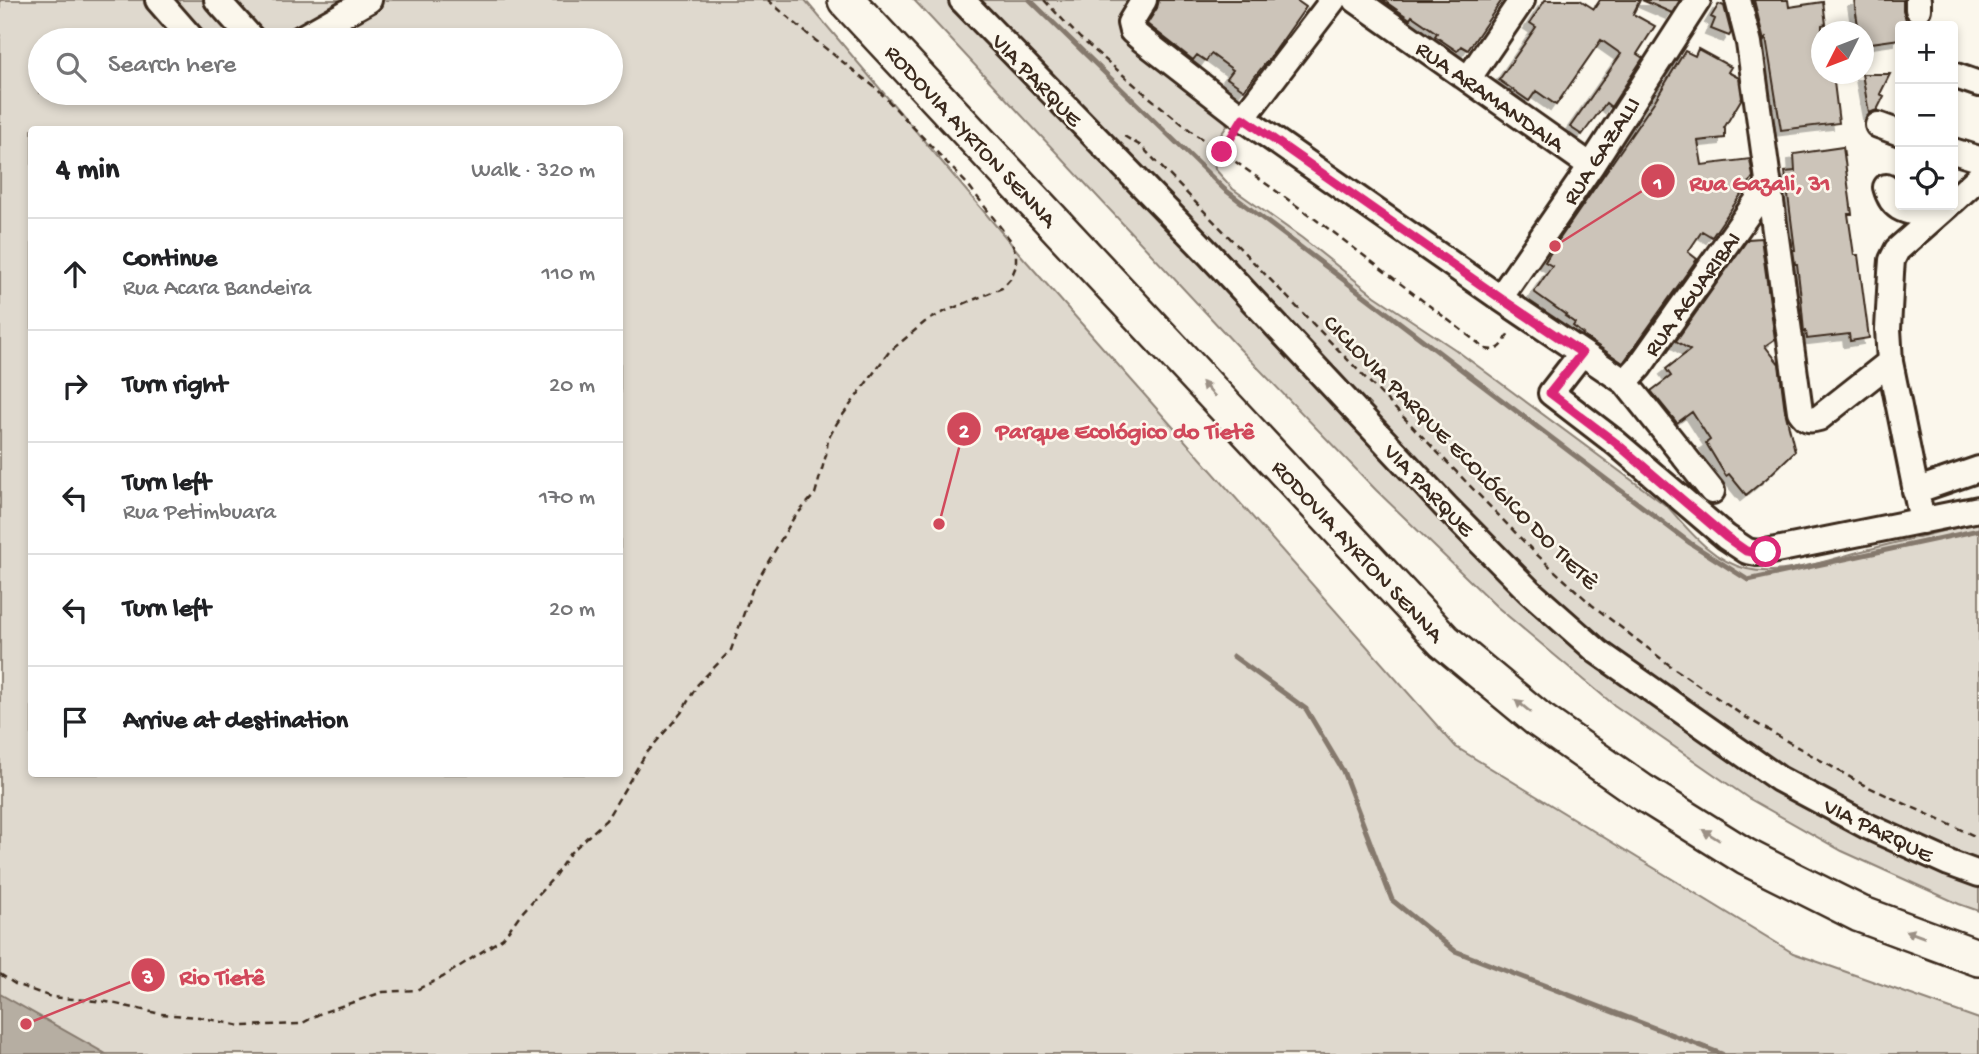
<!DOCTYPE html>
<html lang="en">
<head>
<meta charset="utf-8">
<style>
	body { margin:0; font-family:"Gochi Hand",sans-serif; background:#f2f2f2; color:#202124 }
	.controls { position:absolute; right:21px; top:21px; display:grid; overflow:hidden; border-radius:7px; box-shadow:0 4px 10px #0003 }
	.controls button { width:63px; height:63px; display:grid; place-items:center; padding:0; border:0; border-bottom:2px solid #e0e0e0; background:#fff; color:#202124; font:35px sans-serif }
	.compass { position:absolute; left:1811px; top:21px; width:63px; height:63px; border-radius:50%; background:#fff; box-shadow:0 4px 10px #0003; rotate:228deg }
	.stop { position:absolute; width:21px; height:21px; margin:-16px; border:5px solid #db2777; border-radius:50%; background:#fff }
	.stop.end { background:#db2777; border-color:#fff; box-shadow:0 2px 7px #0008 }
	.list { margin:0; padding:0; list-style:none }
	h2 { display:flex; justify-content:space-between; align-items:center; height:91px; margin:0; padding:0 28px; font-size:30px }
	h2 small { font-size:23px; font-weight:400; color:#757577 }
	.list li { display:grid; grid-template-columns:46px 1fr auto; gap:21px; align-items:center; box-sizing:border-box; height:112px; padding:0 28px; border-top:2px solid #e0e0e0 }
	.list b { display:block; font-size:26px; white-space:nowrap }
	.list p { margin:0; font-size:23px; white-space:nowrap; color:#757577 }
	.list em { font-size:23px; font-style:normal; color:#757577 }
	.icon { flex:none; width:38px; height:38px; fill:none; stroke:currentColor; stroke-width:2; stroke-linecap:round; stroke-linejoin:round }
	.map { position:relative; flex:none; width:1979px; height:1054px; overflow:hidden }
	.search { position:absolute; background:#fff; box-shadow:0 4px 10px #0003; left:28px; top:28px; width:595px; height:77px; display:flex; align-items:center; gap:18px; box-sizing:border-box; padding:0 24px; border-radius:38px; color:#757577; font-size:26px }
	.panel { position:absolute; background:#fff; box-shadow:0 4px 10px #0003; left:28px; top:126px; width:595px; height:651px; border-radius:7px }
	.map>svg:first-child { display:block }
	.green { fill:#dfd9ce; stroke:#8d8276; stroke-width:2; fill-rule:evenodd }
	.water { fill:#b6aea2; stroke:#85796d; stroke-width:2 }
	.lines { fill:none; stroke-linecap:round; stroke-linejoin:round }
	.stream { stroke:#85796d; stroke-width:5 }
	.building { fill:#ccc4b9; stroke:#3b2a1e; stroke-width:2; filter:url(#shadow) }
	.minor-casing { stroke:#3b2a1e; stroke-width:30 }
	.highway-casing { stroke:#3b2a1e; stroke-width:40 }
	.path { stroke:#3b2a1e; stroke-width:2.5; stroke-dasharray:7 5; stroke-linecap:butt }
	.minor { stroke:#fbf7ec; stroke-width:24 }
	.highway { stroke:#fbf7ec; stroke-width:35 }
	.oneway { fill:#9b9085 }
	.route { stroke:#db2777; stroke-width:9 }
	.labels { text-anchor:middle; stroke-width:5; stroke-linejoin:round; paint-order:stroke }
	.street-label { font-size:23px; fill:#3b2a1e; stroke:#fbf7ec }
	.leader { fill:none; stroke:#d1495b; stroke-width:2.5 }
	.callout-dot { fill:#d1495b; stroke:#fbf7ec; stroke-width:2.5 }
	.mark-label { font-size:21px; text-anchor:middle; font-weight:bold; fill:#fff }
	.callout-label { font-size:24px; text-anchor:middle; font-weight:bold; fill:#d1495b; stroke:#fbf7ec; stroke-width:5; stroke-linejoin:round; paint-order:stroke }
</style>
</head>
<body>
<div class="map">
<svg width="1979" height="1054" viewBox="0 0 1979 1054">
	<defs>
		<filter id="shadow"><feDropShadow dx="-6" dy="6" stdDeviation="0" flood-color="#0004"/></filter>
	</defs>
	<rect width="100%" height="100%" fill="#fbf7ec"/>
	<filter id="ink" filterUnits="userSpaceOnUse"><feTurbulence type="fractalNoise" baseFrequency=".0143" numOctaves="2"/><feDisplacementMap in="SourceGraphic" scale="14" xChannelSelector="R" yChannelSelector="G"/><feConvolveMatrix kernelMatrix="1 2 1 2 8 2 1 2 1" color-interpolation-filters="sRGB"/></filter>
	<g filter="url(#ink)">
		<path class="green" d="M0 0H805L1019 253 1456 747 1793 953 1979 1019V1054H0ZM40 40H611V93H40ZM32 130H620V774H32Z
			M914 0H1131L1120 19 1224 112 1227 126 1213 146 1215 169 1233 189 1302 238 1375 296 1456 350 1668 507C1690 532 1713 561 1747 569 1780 577 1826 561 1858 552 1899 542 1939 532 1979 522V911L1959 904 1842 851 1748 798 1614 705 1496 606 1376 490 1236 345Z"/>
		<path class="water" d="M0 994 106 1054H0Z"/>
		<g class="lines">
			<path class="stream" d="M1030 0 1224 189 1690 543 1748 580 1979 530
				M1233 656 1306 709 1343 771 1392 900 1455 951 1722 1054"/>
		</g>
		<path class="building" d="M1159 0H1296L1306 7 1275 51 1244 90 1227 78 1233 70 1211 54 1206 61 1197 55 1193 60 1147 24 1157 8Z
			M1383 0H1502L1468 50 1461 46 1457 51 1435 36 1437 33 1412 16 1410 19Z
			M1545 0H1580L1594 9 1600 0H1640L1633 14 1655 26 1637 54 1643 58 1611 107 1606 103 1582 135 1570 127 1621 54 1601 40 1556 105 1536 91 1529 101 1499 80 1536 27 1530 23Z
			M1642 0H1680L1672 13Z
			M1754 0H1788L1789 7 1823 2 1826 24 1822 25V74H1833L1839 123 1781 130 1766 38 1764 41Z
			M1854 0H1903V10L1908 26H1900V39L1864 44V32H1859Z
			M1719 4 1724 6 1731 33 1729 36 1711 29 1715 19 1711 17Z
			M1698 49 1731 67 1728 72 1739 78 1742 98 1724 128 1725 129V138L1698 141 1702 165 1750 159 1753 177 1712 237 1702 231 1688 252 1697 259 1623 363 1582 335 1583 334 1573 326 1575 323 1565 316 1566 315 1534 292 1552 266 1545 262 1554 247 1654 102 1685 51 1695 56Z
			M1862 74H1890L1880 94 1884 96 1877 110 1869 113Z
			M1843 147 1852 214H1848L1854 255H1858L1869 338 1850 341 1849 334 1807 339 1806 331 1804 332 1801 298 1797 264H1795L1793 250H1795L1785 172 1795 171 1794 154Z
			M1761 238 1775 339 1765 346 1779 364 1785 411 1795 451 1767 478 1746 495 1729 474 1726 476 1706 443 1710 440 1692 412 1677 423 1651 391 1671 376 1666 369 1690 350 1676 341 1748 239Z"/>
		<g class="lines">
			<defs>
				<path id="minor" d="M158 0 193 40
					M217 0 253 40
					M962 0 1210 255 1446 507 1529 591 1598 652 1779 779 1867 826 1949 863 1979 874
					M1144 0 1130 23 1132 31 1140 38 1243 118 1500 298 1625 382 1639 367 1769 184
					M1356 0 1591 166
					M1738 0 1749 43 1800 411C1806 420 1809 421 1819 418L1890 362
					M1918 0V9
					M298 40 369 0
					M1953 75 1979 84
					M1468 79 1522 0
					M1243 118 1333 0
					M1878 125 1900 133
					M1953 151 1979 159
					M1886 187C1893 214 1910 211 1934 217
					M1953 201 1979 177
					M1500 298 1591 166 1698 0
					M1582 353 1551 393 1616 443 1726 537 1747 551 1757 553 1766 552 1979 509
					M1625 382 1712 491
					M1915 491 1979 469
					M1922 521 1890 362 1888 329 1891 273 1892 260 1897 250 1948 205"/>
				<path id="highway" d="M846 0 1444 641 1538 719 1642 792 1746 857 1860 914 1979 958"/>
			</defs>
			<use href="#minor" class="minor-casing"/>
			<use href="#highway" class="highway-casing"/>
			<path class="path" d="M1044 0 1080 38 1143 92 1196 135 1222 152
				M1124 136 1141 146 1534 552 1592 605 1672 667 1745 717 1862 784 1979 838
				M1233 136 1222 152 1333 232 1486 349C1502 353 1504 342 1510 330
				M0 974 15 984 51 997 107 1002 161 1014 199 1017 241 1026 301 1024 321 1013 383 992 416 990 443 977 503 938 519 916 554 877 570 853 606 820 645 755 681 713 698 684 731 650 752 590 793 519 815 494 826 455 828 439 837 423 875 371 889 352 925 322 946 311 1002 288 1011 278 1016 266V254L1011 241 969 186 877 89 810 36 768 0"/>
			<use href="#minor" class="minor"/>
			<use href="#highway" class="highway"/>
		</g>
		<defs><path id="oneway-solid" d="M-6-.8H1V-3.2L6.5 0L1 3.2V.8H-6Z" transform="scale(1.75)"/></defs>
		<g class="oneway">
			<use href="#oneway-solid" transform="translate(1208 389) rotate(-133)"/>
			<use href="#oneway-solid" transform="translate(1523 706) rotate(-141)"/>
			<use href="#oneway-solid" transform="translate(1711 835) rotate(-148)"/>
			<use href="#oneway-solid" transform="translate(1915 934) rotate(-160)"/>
		</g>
	</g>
	<g class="lines" filter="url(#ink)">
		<path class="route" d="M1222 152 1243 118 1500 298 1582 353 1550 393 1616 443 1726 537 1746 551 1758 553 1766 552"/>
	</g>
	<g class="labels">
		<g class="street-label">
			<text transform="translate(1038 79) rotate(46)" y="8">VIA PARQUE</text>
			<text transform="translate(1491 95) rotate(35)" y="8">RUA ARAMANDAIA</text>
			<text transform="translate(972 135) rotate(47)" y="8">RODOVIA AYRTON SENNA</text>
			<text transform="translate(1600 150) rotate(-57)" y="8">RUA GAZALLI</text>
			<text transform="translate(1691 293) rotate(-54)" y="8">RUA AGUARIBAI</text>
			<text transform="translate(1462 451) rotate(45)" y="8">CICLOVIA PARQUE ECOLÓGICO DO TIETÊ</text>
			<text transform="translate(1430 489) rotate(46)" y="8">VIA PARQUE</text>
			<text transform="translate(1359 550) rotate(47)" y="8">RODOVIA AYRTON SENNA</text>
			<text transform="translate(1879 829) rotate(26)" y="8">VIA PARQUE</text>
		</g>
	</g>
	<path class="leader" d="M1555 246L1658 181M939 524L964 429M26 1024L148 975"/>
	<g class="callout-dot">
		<circle cx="1555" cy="246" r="7"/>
		<circle cx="939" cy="524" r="7"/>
		<circle cx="26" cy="1024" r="7"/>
		<circle cx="1658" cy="181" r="18"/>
		<circle cx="964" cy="429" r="18"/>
		<circle cx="148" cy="975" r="18"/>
	</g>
	<g class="mark-label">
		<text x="1658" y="189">1</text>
		<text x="964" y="437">2</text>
		<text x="148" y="983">3</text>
	</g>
	<g class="callout-label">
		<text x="1760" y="190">Rua Gazali, 31</text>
		<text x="1125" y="438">Parque Ecológico do Tietê</text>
		<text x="222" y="984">Rio Tietê</text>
	</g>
</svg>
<div class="controls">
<button>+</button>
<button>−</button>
<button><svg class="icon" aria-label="locate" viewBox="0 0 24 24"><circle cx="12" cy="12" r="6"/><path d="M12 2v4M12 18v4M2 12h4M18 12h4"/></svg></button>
</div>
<svg class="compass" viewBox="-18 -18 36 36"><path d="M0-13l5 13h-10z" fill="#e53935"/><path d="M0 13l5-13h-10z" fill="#757577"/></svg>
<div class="stop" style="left:1766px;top:552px"></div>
<div class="stop end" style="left:1222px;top:152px"></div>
<div class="search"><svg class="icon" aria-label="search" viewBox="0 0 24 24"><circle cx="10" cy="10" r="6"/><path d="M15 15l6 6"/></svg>Search here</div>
<section class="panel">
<h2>4 min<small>Walk · 320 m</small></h2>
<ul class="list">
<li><svg class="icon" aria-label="ahead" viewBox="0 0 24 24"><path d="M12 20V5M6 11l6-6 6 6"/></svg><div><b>Continue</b><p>Rua Acara Bandeira</p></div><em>110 m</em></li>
<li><svg class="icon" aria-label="right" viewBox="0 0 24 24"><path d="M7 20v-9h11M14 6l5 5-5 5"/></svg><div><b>Turn right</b></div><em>20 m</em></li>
<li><svg class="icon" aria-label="left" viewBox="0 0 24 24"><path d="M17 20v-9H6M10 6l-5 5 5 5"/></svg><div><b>Turn left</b><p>Rua Petimbuara</p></div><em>170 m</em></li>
<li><svg class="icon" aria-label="left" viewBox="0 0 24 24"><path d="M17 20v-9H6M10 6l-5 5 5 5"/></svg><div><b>Turn left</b></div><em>20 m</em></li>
<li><svg class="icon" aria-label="arrive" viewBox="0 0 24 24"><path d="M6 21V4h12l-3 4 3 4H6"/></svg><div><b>Arrive at destination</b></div></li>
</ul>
</section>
</div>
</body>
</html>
